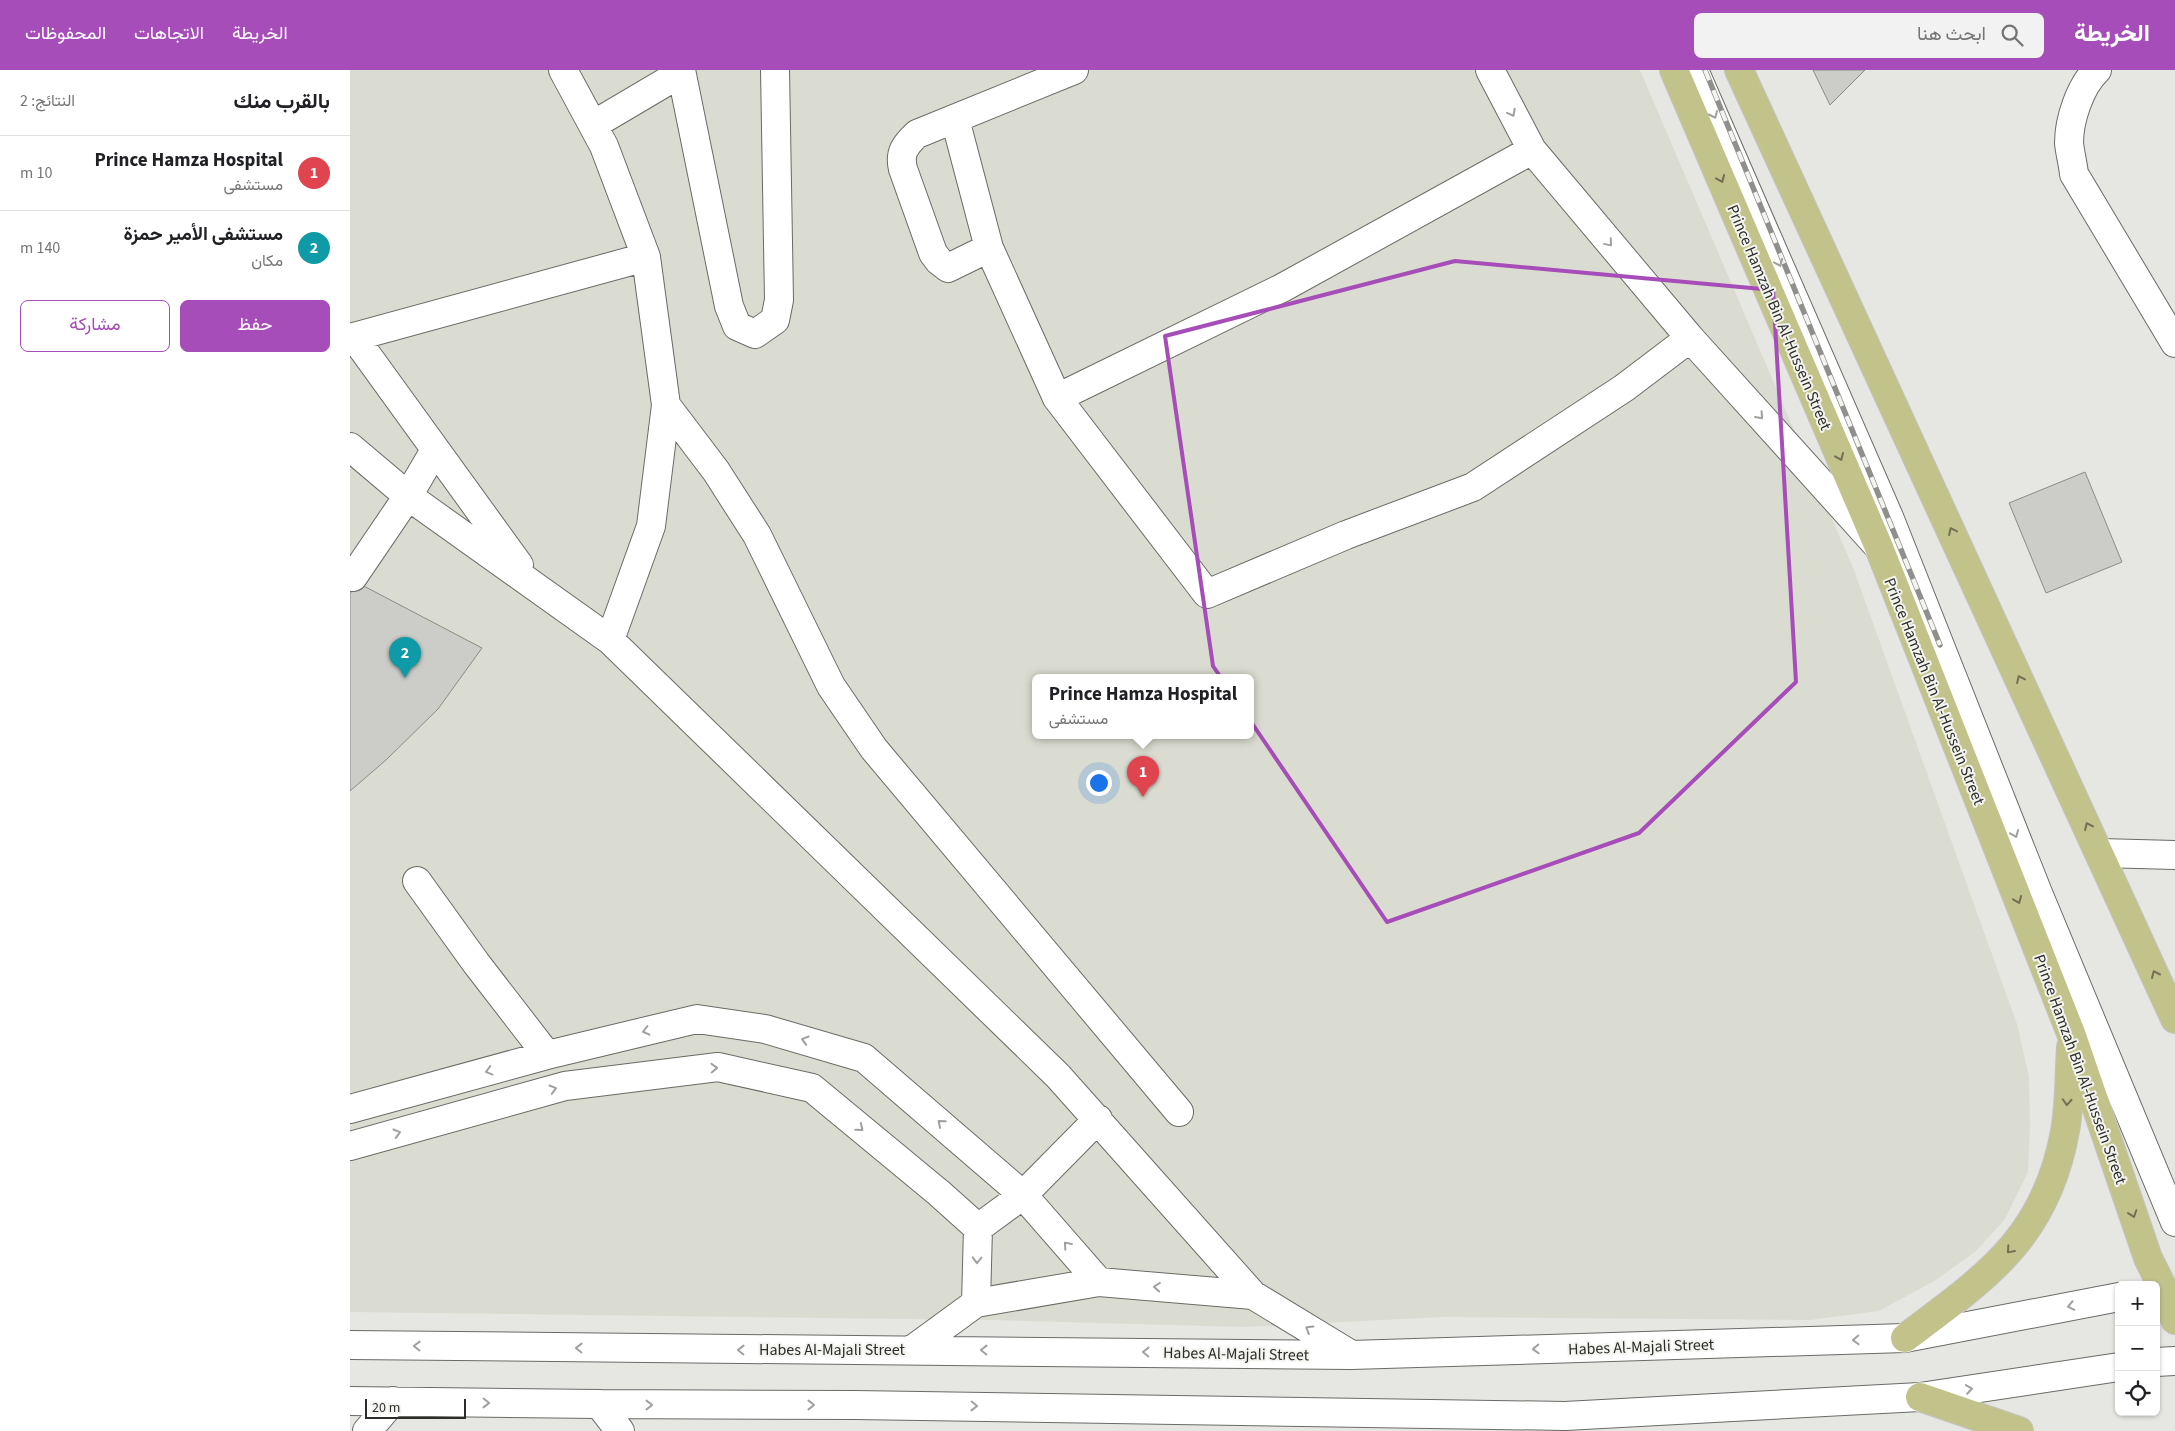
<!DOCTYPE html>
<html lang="ar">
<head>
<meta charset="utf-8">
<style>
	body { margin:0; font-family:"Source Sans 3",Vazirmatn,sans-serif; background:#f2f2f2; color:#202124; direction:rtl }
	.controls { position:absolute; right:15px; bottom:15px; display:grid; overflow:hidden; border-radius:8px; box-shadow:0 1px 4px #0004 }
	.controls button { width:45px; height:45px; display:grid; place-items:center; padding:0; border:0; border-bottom:1px solid #e0e0e0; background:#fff; color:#202124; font:25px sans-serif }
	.scale { position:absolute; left:15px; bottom:12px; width:101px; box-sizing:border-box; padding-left:5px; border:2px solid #2c2c2a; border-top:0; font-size:14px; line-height:18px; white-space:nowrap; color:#2c2c2a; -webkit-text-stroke:4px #f3f4ef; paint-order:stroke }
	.you { position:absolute; left:748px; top:712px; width:18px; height:18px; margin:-12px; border:4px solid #fff; border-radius:50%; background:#1a73e8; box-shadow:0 0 0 8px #1a73e833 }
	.badge { display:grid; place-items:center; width:32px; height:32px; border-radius:50%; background:#a64db9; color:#fff; font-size:16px; font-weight:700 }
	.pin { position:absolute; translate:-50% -41px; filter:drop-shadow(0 1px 2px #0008) }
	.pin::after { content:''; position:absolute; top:26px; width:18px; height:15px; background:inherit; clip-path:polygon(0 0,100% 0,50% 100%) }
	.popup { position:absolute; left:682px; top:604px; width:222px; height:65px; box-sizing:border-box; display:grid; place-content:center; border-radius:8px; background:#fff; filter:drop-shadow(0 1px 4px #0005); font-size:16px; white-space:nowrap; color:#757577 }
	.popup b { font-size:19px; color:#202124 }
	.popup::after { content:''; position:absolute; left:50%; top:100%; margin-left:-10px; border:10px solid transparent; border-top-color:#fff }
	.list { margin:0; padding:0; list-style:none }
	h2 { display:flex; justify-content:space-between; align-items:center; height:65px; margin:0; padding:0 20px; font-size:21px }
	h2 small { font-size:16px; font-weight:400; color:#757577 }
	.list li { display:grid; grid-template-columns:32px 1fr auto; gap:15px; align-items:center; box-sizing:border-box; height:75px; padding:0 20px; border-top:1px solid #e0e0e0 }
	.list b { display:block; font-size:19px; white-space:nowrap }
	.list p { margin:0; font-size:16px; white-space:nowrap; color:#757577 }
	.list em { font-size:16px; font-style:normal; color:#757577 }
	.actions { display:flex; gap:10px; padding:15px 20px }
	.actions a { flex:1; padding:11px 0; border:1px solid #a64db9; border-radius:8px; text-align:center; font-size:18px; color:#a64db9 }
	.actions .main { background:#a64db9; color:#fff }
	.icon { flex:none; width:28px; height:28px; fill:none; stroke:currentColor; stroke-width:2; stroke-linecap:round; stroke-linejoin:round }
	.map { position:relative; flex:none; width:1825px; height:1361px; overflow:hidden; direction:ltr }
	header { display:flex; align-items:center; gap:30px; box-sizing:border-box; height:70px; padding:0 25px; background:#a64db9; color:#fff }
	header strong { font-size:24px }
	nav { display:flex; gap:28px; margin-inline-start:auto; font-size:18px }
	.search { width:350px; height:45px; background:#f2f2f2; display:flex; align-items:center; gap:12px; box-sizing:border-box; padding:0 18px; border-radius:8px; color:#757577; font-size:19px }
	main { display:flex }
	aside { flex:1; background:#fff }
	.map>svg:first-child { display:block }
	.built { fill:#dbdcd1; fill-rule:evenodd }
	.building { fill:#cccdc8; stroke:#8b8b87 }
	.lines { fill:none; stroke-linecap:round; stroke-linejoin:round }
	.minor-casing { stroke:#6a6a66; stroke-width:30 }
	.major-casing { stroke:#c4c4c3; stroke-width:30 }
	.minor { stroke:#fff; stroke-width:28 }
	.major { stroke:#c2c38a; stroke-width:28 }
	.rail-casing { stroke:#8f8f8c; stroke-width:5.5 }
	.rail { stroke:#f3f4ef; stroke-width:4; stroke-dasharray:11; stroke-linecap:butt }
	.oneway { stroke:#a0a09f }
	.oneway2 { stroke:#707055 }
	.marked { fill:none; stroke:#a64db9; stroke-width:4; stroke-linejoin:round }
	.labels { text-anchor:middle; stroke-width:4; stroke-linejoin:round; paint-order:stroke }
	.street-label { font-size:16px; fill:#2c2c2a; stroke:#f3f4ef }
</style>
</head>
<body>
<header>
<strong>الخريطة</strong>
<div class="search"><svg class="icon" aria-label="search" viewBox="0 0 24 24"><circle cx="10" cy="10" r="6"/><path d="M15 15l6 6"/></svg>ابحث هنا</div>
<nav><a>الخريطة</a><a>الاتجاهات</a><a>المحفوظات</a></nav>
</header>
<main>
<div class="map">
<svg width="1825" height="1361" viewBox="0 0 1825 1361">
	<rect width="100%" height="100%" fill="#e6e7e2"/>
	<path class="built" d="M0 0H1290L1504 500 1667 954 1679 1007 1680 1056 1678 1102 1655 1149 1626 1181 1586 1210 1529 1241 1460 1250 1092 1247 894 1257 641 1250 0 1242ZM686 608H900V666H686Z"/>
	<path class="building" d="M1463 0H1515L1480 35Z
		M1735 402 1772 492 1696 523 1659 433Z
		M8 513 132 578 88 639 36 690 0 721V524Z"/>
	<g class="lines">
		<defs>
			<path id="minor" d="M213 0 254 76 296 187 316 335 301 456 260 570
				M331 0 379 236 387 256 405 264 425 250 429 230 425 0
				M1140 0 1182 80 1340 268 1526 474
				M1344 0 1539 447 1688 823 1825 1152
				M1747 0C1730 16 1719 50 1719 73 1720 83 1723 94 1724 104L1825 273
				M605 49 639 178 707 328 857 524 996 465 1123 417 1274 318 1340 268
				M243 55 331 3
				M639 178 598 198 589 191 583 183 553 99C549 83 555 75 567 64L724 0
				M4 267 169 495
				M0 268 296 187
				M707 328 932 218 1182 80
				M316 335 366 401 407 465 481 616 524 679 829 1042
				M0 377 58 426 260 570 708 1006 903 1225
				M3 507 58 426 85 380
				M1750 783 1825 785
				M67 811 126 893 197 985
				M0 1039 197 985 347 949 415 959 514 988 673 1125 749 1212
				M0 1076 215 1016 368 997 462 1018 589 1123 628 1158 626 1233
				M628 1158 673 1125 748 1049
				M0 1275 1001 1285 1555 1268 1769 1227
				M563 1279 626 1233 749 1212 903 1225 1000 1284
				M1806 1292 1825 1291
				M0 1331 249 1334 505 1335 1215 1346 1570 1327 1769 1297
				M249 1334 270 1361
				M17 1361 43 1331"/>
			<path id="major" d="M1324 0 1528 475 1722 966 1798 1188 1812 1216 1825 1250
				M1389 0 1825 949
				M1555 1268C1636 1207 1696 1168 1715 1061 1720 1034 1719 1004 1721 977
				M1570 1327 1669 1361"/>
		</defs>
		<use href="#minor" class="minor-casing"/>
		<use href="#major" class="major-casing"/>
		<use href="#minor" class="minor"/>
		<use href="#major" class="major"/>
		<defs>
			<path id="rail" d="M1355 0 1590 575"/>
		</defs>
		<use href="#rail" class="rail-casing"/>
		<use href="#rail" class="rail"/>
	</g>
	<defs><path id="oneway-chevron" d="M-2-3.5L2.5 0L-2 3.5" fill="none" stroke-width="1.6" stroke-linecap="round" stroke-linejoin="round" transform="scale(1.25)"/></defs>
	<g class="oneway">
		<use href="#oneway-chevron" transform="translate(1162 43) rotate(62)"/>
		<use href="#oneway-chevron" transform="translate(1364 45) rotate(66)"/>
		<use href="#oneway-chevron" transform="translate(1259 173) rotate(50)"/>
		<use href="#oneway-chevron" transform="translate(1429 193) rotate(67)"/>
		<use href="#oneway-chevron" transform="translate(1410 346) rotate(48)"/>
		<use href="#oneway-chevron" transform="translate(1665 764) rotate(68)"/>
		<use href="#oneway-chevron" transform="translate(296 961) rotate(166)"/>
		<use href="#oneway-chevron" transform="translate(455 970) rotate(-164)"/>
		<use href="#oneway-chevron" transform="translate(364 998) rotate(-2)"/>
		<use href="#oneway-chevron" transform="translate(139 1001) rotate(165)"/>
		<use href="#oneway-chevron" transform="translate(203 1019) rotate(-16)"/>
		<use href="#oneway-chevron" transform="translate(591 1053) rotate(-140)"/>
		<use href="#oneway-chevron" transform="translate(510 1058) rotate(39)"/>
		<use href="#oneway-chevron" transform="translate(47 1063) rotate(-16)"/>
		<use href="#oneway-chevron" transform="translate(717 1175) rotate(-131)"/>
		<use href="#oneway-chevron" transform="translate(627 1190) rotate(91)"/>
		<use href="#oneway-chevron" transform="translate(807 1217) rotate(-175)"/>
		<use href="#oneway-chevron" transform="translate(1721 1236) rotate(169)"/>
		<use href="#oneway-chevron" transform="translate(959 1259) rotate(-148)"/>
		<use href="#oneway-chevron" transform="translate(1506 1270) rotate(178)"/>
		<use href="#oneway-chevron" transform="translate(67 1276) rotate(-179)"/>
		<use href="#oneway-chevron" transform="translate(229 1278) rotate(-179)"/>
		<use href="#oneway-chevron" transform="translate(1186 1279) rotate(178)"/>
		<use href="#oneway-chevron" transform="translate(391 1280) rotate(-179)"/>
		<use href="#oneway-chevron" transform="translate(634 1280) rotate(-179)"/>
		<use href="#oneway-chevron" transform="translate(796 1282) rotate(-179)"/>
		<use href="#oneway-chevron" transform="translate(1619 1319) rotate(-9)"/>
		<use href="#oneway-chevron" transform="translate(136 1333) rotate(1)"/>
		<use href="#oneway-chevron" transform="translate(299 1335)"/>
		<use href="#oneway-chevron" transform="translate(461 1335)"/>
		<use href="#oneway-chevron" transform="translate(624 1336) rotate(1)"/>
	</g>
	<g class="oneway2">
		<use href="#oneway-chevron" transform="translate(1371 109) rotate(67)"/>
		<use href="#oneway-chevron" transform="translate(1490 387) rotate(67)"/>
		<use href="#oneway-chevron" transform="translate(1602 461) rotate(-115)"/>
		<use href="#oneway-chevron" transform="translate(1670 609) rotate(-115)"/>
		<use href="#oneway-chevron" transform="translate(1738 756) rotate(-115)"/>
		<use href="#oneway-chevron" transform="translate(1668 830) rotate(68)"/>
		<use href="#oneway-chevron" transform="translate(1805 904) rotate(-114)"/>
		<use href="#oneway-chevron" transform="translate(1717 1032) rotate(93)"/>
		<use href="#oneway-chevron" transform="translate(1783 1144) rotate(71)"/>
		<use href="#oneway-chevron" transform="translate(1660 1180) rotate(131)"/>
	</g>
	<path class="marked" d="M1105 191 1423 220 1446 612 1289 763 1037 852 863 596 815 266Z"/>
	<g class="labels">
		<g class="street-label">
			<text transform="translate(1430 247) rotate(67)" y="6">Prince Hamzah Bin Al-Hussein Street</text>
			<text transform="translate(1585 621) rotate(68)" y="6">Prince Hamzah Bin Al-Hussein Street</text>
			<text transform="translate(1731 999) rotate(70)" y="6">Prince Hamzah Bin Al-Hussein Street</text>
			<text transform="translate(1291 1276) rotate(-2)" y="6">Habes Al-Majali Street</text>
			<text x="482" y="1285">Habes Al-Majali Street</text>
			<text transform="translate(886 1283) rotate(1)" y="6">Habes Al-Majali Street</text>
		</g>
	</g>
</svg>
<div class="controls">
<button>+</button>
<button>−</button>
<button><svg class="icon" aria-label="locate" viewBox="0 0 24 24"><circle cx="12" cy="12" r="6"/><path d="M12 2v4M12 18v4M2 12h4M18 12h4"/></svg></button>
</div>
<div class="scale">20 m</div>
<div class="you"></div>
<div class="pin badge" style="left:793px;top:727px;background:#e0444e">1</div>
<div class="popup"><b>Prince Hamza Hospital</b>مستشفى</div>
<div class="pin badge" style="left:55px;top:608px;background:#0f9aa8">2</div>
</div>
<aside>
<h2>بالقرب منك<small>النتائج: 2</small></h2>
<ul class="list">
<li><span class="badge" style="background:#e0444e">1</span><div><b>Prince Hamza Hospital</b><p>مستشفى</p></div><em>10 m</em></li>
<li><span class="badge" style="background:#0f9aa8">2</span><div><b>مستشفى الأمير حمزة</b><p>مكان</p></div><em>140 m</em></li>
</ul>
<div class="actions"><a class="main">حفظ</a><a>مشاركة</a></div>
</aside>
</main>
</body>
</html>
